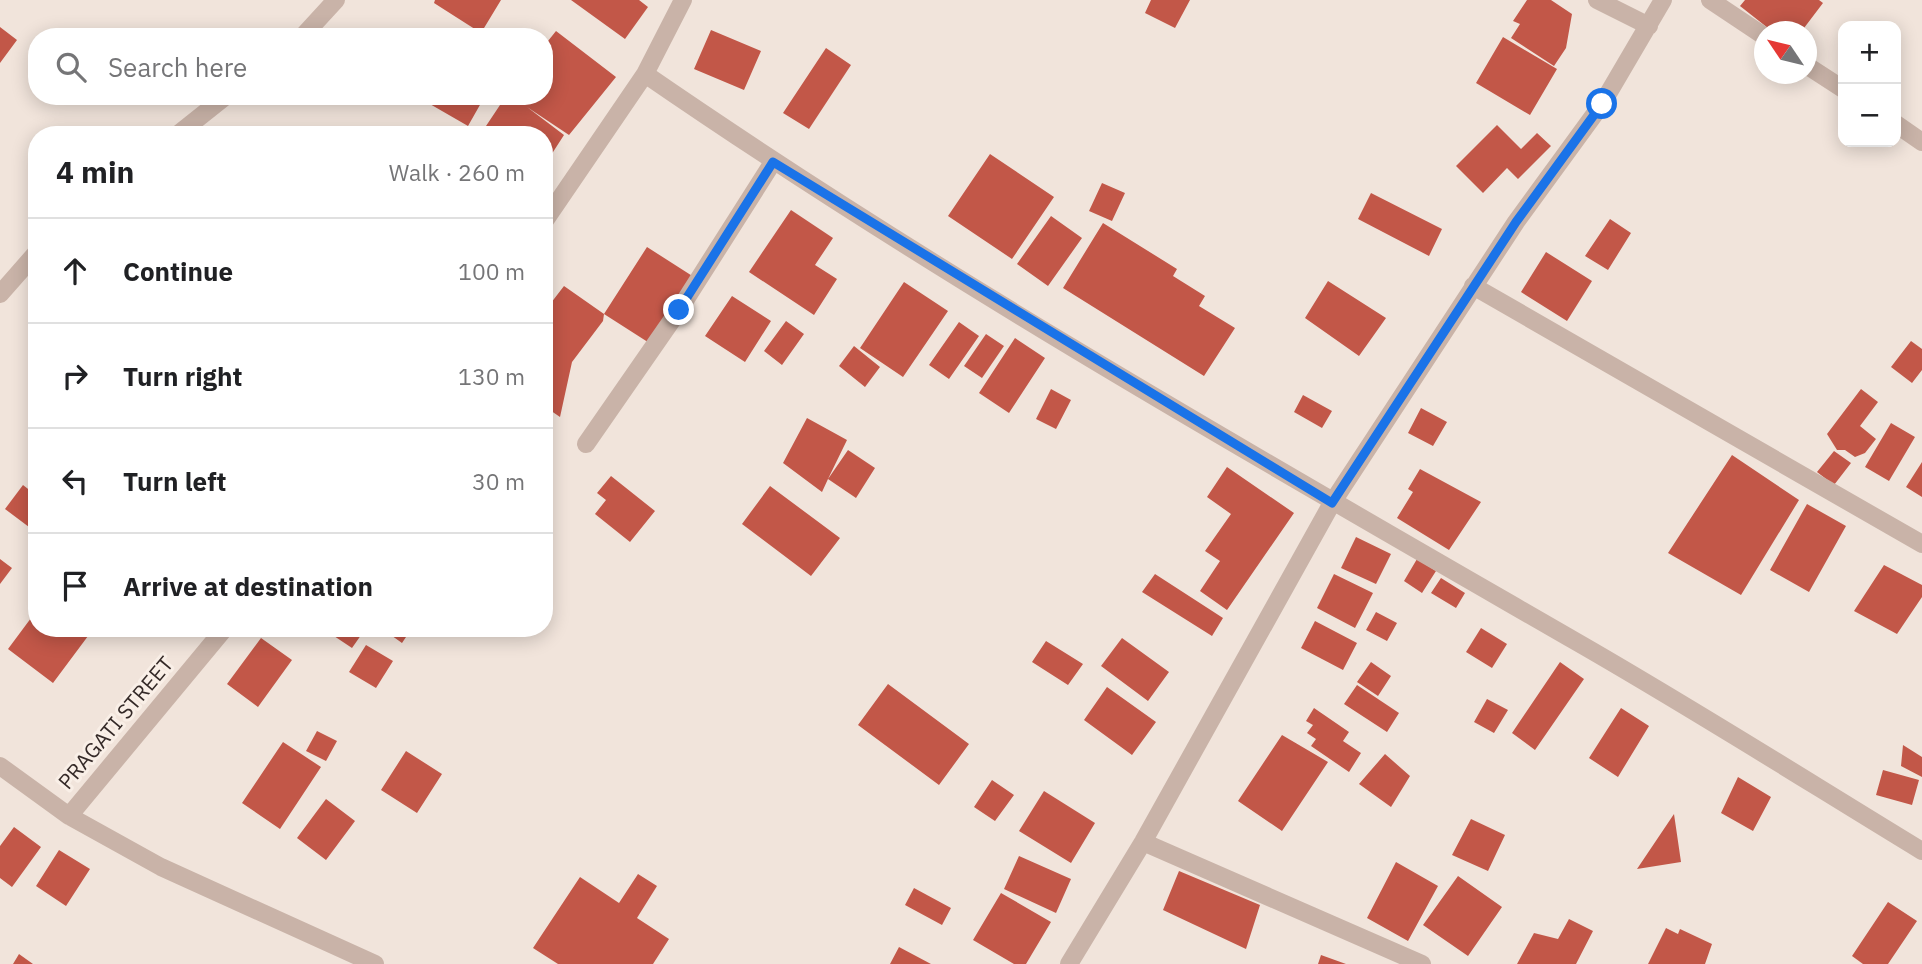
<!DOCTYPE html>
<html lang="en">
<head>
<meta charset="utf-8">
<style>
	body { margin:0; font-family:"IBM Plex Sans",sans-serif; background:#f6f6f6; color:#202124 }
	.controls { position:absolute; right:21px; top:21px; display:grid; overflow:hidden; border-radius:14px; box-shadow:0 4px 18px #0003 }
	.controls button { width:63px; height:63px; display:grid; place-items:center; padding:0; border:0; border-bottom:2px solid #e0e0e0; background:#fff; color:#202124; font:35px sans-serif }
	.compass { position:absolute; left:1754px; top:21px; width:63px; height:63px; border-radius:50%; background:#fff; box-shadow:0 4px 18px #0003; rotate:305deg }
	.stop { position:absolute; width:21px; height:21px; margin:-16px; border:5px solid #1a73e8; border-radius:50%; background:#fff }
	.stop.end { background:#1a73e8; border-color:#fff; box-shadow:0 2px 7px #0008 }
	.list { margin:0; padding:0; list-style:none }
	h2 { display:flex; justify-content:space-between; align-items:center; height:91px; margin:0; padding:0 28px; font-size:30px }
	h2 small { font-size:23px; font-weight:400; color:#757577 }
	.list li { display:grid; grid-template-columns:46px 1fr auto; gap:21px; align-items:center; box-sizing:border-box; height:105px; padding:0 28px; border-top:2px solid #e0e0e0 }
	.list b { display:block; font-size:26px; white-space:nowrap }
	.list em { font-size:23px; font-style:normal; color:#757577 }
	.icon { flex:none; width:38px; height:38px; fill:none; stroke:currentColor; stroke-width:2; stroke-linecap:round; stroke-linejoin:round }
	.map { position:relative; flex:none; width:1922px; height:964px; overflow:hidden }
	.search { position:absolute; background:#fff; box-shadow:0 4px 18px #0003; left:28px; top:28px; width:525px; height:77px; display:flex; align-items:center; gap:18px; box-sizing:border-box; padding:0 24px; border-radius:28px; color:#757577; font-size:26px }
	.panel { position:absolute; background:#fff; box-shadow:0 4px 18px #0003; left:28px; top:126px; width:525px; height:511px; border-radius:28px }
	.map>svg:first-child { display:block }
	.building { fill:#c25748 }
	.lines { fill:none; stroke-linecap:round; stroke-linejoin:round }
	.service { stroke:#c9b3a8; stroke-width:18 }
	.minor { stroke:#c9b3a8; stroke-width:18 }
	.route { stroke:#1a73e8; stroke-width:9 }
	.labels { text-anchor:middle; stroke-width:6; stroke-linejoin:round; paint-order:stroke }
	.street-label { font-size:21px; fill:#352a28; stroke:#f9efe7 }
</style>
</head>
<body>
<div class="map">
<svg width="1922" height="964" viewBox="0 0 1922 964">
	<rect width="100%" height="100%" fill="#f1e4db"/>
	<path class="building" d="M435 0H501L481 33 434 3Z
		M571 0H639L648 7 625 39Z
		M1151 0H1190L1175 28 1145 13Z
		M1527 0H1551L1572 14 1566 48 1554 66 1511 38 1520 24 1513 21Z
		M1745 0H1819L1823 3 1801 32H1773L1740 6Z
		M0 27 17 40 0 63Z
		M711 30 761 51 744 90 694 69Z
		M556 31 616 77 569 135 527 107 564 135 544 166V135H493L484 129 506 96H544V46Z
		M1503 37 1557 69 1530 115 1476 83Z
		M826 48 851 65 809 129 783 113Z
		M416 96H485L468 126Z
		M1497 125 1521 149 1537 133 1551 146 1518 179 1507 168 1483 193 1456 166Z
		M282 126 293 135H275Z
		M428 127 437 135H422Z
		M990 154 1054 197 1012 259 948 216Z
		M1102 183 1125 193 1112 221 1089 211Z
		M1371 193 1442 229 1429 256 1358 219Z
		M791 210 833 238 815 265 837 279 814 315 749 272Z
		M1051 216 1082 238 1048 286 1017 264Z
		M1610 219 1631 233 1608 270 1585 256Z
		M1103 223 1177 269 1173 276 1205 296 1199 306 1235 328 1204 376 1063 288Z
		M647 247 697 279 654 346 604 314Z
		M1546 252 1592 281 1567 321 1521 292Z
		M1328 281 1386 318 1359 356 1305 318Z
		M904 282 948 311 903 377 860 348Z
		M564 286 604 314 603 321 572 362 560 417 544 406V312Z
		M732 296 771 321 745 362 705 336Z
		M786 321 804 334 782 365 764 351Z
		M959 322 979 336 949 379 929 365Z
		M986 334 1004 346 982 378 964 366Z
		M1015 338 1045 358 1009 413 979 393Z
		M1911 341 1922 349V370L1912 383 1891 367Z
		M854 346 880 367 865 387 839 366Z
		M1051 389 1071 400 1056 429 1036 419Z
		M1861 389 1878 402 1860 426 1876 439 1865 453 1855 457 1845 450H1837L1827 434Z
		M1303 395 1332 411 1322 428 1294 412Z
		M1421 408 1447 422 1433 446 1408 433Z
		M807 418 847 440 828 479 848 450 875 468 856 498 828 479 822 492 783 463Z
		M1891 423 1915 437 1889 481 1865 467Z
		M1834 451 1851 463 1834 485 1817 472Z
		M1732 455 1799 500 1741 595 1668 553Z
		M1922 462V497L1906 487Z
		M1227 467 1294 513 1227 610 1200 591 1220 561 1205 551 1231 514 1207 497Z
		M1420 469 1481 502 1449 550 1397 518 1413 492 1408 489Z
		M611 476 655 511 630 542 595 514 606 500 597 493Z
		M23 485 37 496V516L29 527 5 509Z
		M770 486 840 538 811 576 742 524Z
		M1807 504 1846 526 1809 592 1770 570Z
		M1356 537 1391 554 1376 584 1341 568Z
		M0 559 12 568 0 584Z
		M1417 559 1436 571 1422 593 1404 581Z
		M1884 565 1922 585V597L1897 634 1854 611Z
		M1155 574 1223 618 1212 636 1142 592Z
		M1334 574 1373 593 1355 628 1317 608Z
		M1441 578 1465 593 1456 608 1431 593Z
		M37 610V628H94L53 683 8 649Z
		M1376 612 1397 623 1387 641 1366 630Z
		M1315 621 1357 643 1343 670 1301 648Z
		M180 628H198L191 637Z
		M322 628H366L352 648Z
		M381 628H412L402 643Z
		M1481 628 1507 644 1492 668 1466 652Z
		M261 638 292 660 258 707 227 684Z
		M1122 638 1169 672 1148 701 1101 666Z
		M1046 641 1083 664 1068 685 1032 662Z
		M366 645 393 661 376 688 349 672Z
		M1371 662 1391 676 1378 696 1357 682Z
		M1560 662 1584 679 1535 750 1512 733Z
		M888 684 969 744 939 785 858 725Z
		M1357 685 1399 713 1387 732 1344 704Z
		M1107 687 1156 722 1132 755 1084 720Z
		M1487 699 1508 710 1494 733 1474 722Z
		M1314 708 1349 732 1343 741 1361 753 1349 772 1311 746 1316 739 1307 733 1313 725 1306 721Z
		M1621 708 1649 726 1618 777 1589 758Z
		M317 731 337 741 326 761 306 751Z
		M1282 735 1328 762 1282 831 1238 801Z
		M283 742 321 767 280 829 242 803Z
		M1903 745 1922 757V777L1901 766Z
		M406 751 442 774 417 813 381 790Z
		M1385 754 1410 776 1391 807 1359 784Z
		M1883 770 1919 780 1912 805 1876 795Z
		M1738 777 1771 797 1753 831 1721 813Z
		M992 780 1014 795 995 821 974 807Z
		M1044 791 1095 823 1071 863 1019 831Z
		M326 799 355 821 326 860 297 838Z
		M1674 814 1681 862 1637 869Z
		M1471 819 1505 835 1488 871 1452 855Z
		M14 827 41 847 12 887 0 878V846Z
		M59 850 90 869 66 906 36 886Z
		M1019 856 1071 879 1056 913 1004 889Z
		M1396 862 1438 886 1408 941 1367 918Z
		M1179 871 1260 905 1246 949 1163 910Z
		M638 874 657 886 637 918 669 939 653 964H558L533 948 580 877 619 903Z
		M1458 876 1502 907 1468 956 1423 925Z
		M914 888 951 908 942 925 905 905Z
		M1001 893 1051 922 1026 964H1014L973 940Z
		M1888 902 1917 921 1888 964H1863L1852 956Z
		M1569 919 1593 931 1576 964H1517L1534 933 1558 939Z
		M1666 928 1678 934 1680 929 1712 944 1705 964H1648Z
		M899 947 931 964H890Z
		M19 954 33 964H13Z
		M1321 955 1346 964H1318Z"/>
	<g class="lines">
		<path class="service" d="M586 444 679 310 773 162"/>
		<path class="minor" d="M1597 0 1649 26
			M1710 0 1764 36
			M302 37 336 0
			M1806 65 1843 89
			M645 74C944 280 1261 460 1575 641 1692 708 1807 781 1922 851
			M1896 124 1922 142
			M177 135 226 96
			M544 222 645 74 683 0
			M1473 286 1922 544
			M0 294 37 252
			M0 766 69 816 161 867 375 964
			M69 816 225 628
			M1143 842 1422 964
			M1069 964 1143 842 1332 503 1516 222 1602 104 1663 0"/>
	</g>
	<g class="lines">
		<path class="route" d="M679 310 773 162 1332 503 1516 222 1602 104"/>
	</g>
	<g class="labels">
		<g class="street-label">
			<text transform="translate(116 723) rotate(-50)" y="7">PRAGATI STREET</text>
		</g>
	</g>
</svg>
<div class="controls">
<button>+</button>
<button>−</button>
</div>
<svg class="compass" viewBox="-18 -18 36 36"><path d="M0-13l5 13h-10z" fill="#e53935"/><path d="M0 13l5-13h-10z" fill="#757577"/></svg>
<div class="stop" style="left:1602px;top:104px"></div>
<div class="stop end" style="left:679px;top:310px"></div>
<div class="search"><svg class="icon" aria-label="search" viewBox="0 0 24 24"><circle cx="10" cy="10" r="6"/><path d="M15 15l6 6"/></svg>Search here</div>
<section class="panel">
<h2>4 min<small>Walk · 260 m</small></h2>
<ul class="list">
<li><svg class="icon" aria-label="ahead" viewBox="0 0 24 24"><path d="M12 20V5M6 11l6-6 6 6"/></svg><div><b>Continue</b></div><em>100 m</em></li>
<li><svg class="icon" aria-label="right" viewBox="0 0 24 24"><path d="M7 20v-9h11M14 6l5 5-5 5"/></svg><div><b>Turn right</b></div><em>130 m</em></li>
<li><svg class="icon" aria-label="left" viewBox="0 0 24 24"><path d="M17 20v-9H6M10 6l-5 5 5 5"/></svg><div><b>Turn left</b></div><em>30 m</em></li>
<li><svg class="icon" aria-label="arrive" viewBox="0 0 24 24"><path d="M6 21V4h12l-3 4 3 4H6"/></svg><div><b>Arrive at destination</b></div></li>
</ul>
</section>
</div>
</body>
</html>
